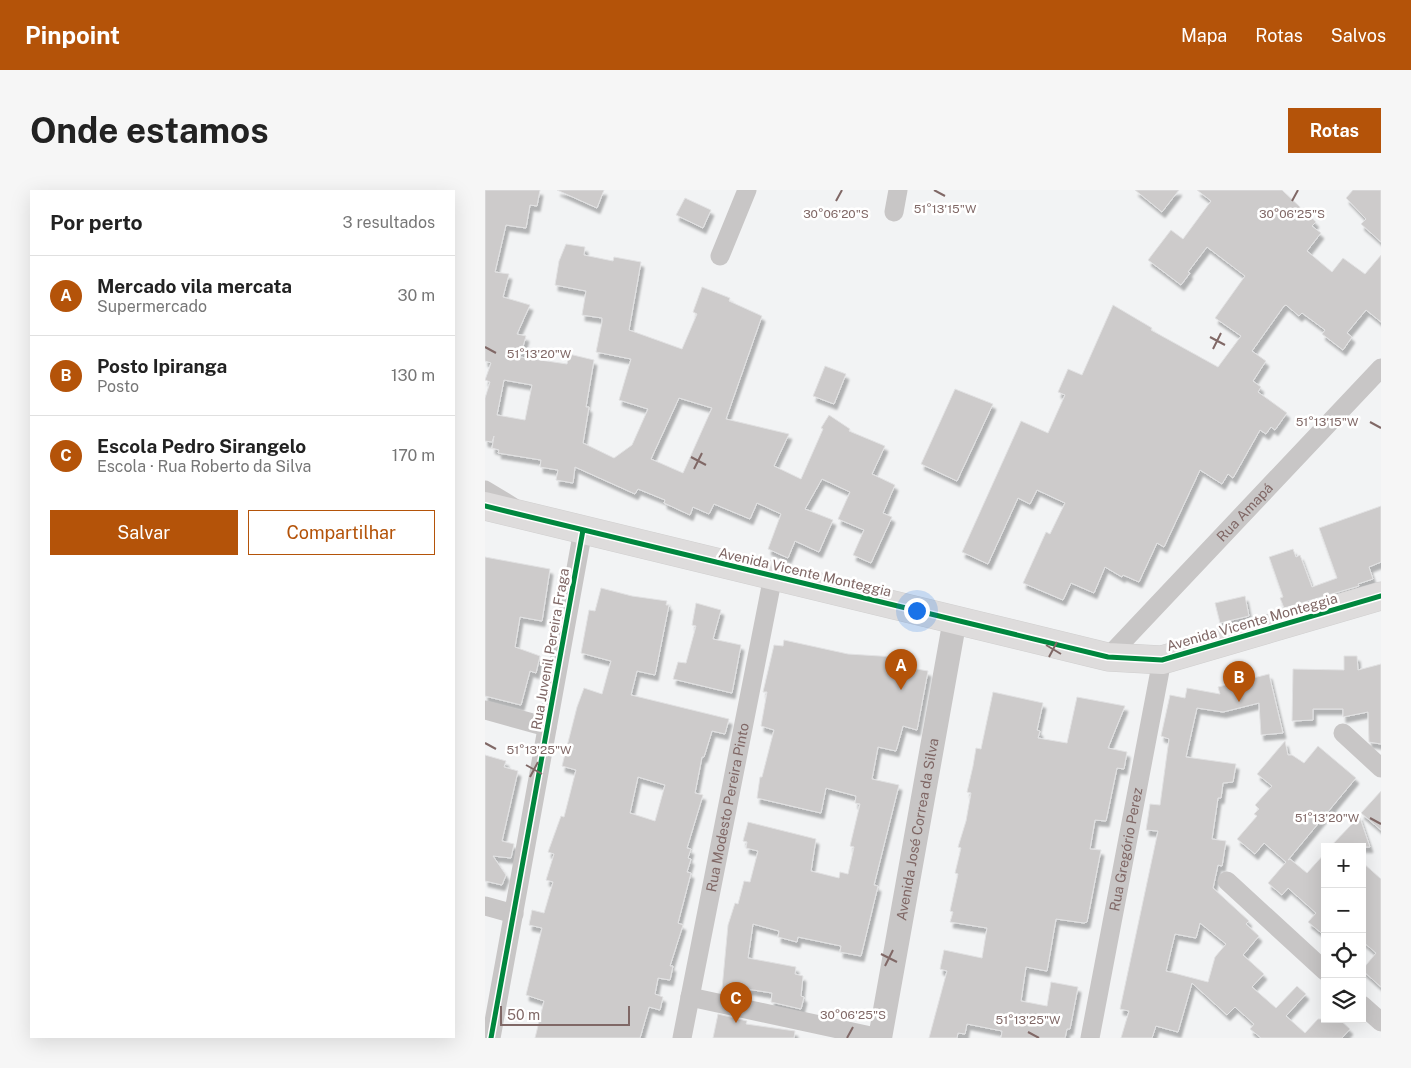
<!DOCTYPE html>
<html lang="pt">
<head>
<meta charset="utf-8">
<style>
	body { margin:0; font-family:"Public Sans",sans-serif; background:#f6f6f6; color:#222 }
	.controls { position:absolute; right:15px; bottom:15px; display:grid; overflow:hidden; border-radius:0px; box-shadow:0 5px 20px #0002 }
	.controls button { width:45px; height:45px; display:grid; place-items:center; padding:0; border:0; border-bottom:1px solid #e0e0e0; background:#fff; color:#222; font:25px sans-serif }
	.scale { position:absolute; left:15px; bottom:12px; width:130px; box-sizing:border-box; padding-left:5px; border:2px solid #806866; border-top:0; font-size:14px; line-height:18px; white-space:nowrap; color:#806866; -webkit-text-stroke:4px #fff; paint-order:stroke }
	.you { position:absolute; left:431px; top:420px; width:18px; height:18px; margin:-12px; border:4px solid #fff; border-radius:50%; background:#1a73e8; box-shadow:0 0 0 8px #1a73e833 }
	.badge { display:grid; place-items:center; width:32px; height:32px; border-radius:50%; background:#b45309; color:#fff; font-size:16px; font-weight:700 }
	.pin { position:absolute; translate:-50% -41px; filter:drop-shadow(0 1px 2px #0008) }
	.pin::after { content:''; position:absolute; top:26px; width:18px; height:15px; background:inherit; clip-path:polygon(0 0,100% 0,50% 100%) }
	.list { margin:0; padding:0; list-style:none }
	h2 { display:flex; justify-content:space-between; align-items:center; height:65px; margin:0; padding:0 20px; font-size:21px }
	h2 small { font-size:16px; font-weight:400; color:#767676 }
	.list li { display:grid; grid-template-columns:32px 1fr auto; gap:15px; align-items:center; box-sizing:border-box; height:80px; padding:0 20px; border-top:1px solid #e0e0e0 }
	.list b { display:block; font-size:19px; white-space:nowrap }
	.list p { margin:0; font-size:16px; white-space:nowrap; color:#767676 }
	.list em { font-size:16px; font-style:normal; color:#767676 }
	.actions { display:flex; gap:10px; padding:15px 20px }
	.actions a { flex:1; padding:11px 0; border:1px solid #b45309; border-radius:0px; text-align:center; font-size:18px; color:#b45309 }
	.actions .main { background:#b45309; color:#fff }
	.icon { flex:none; width:28px; height:28px; fill:none; stroke:currentColor; stroke-width:2; stroke-linecap:round; stroke-linejoin:round }
	.map { position:relative; flex:none; width:896px; height:848px; overflow:hidden; border-radius:0px }
	header { display:flex; align-items:center; gap:30px; box-sizing:border-box; height:70px; padding:0 25px; background:#b45309; color:#fff }
	header strong { font-size:24px }
	nav { display:flex; gap:28px; margin-inline-start:auto; font-size:18px }
	.intro { display:flex; align-items:center; justify-content:space-between; box-sizing:border-box; height:120px; padding:0 30px }
	h1 { margin:0; font-size:35px }
	.button { padding:12px 22px; border-radius:0px; background:#b45309; color:#fff; font-size:18px; font-weight:700 }
	main { display:flex; gap:30px; padding:0 30px }
	aside { flex:1; background:#fff; border-radius:0px; box-shadow:0 5px 20px #0002 }
	.map>svg:first-child { display:block }
	.building { fill:#cdcbcb; stroke:#e2e2e3; fill-rule:evenodd; filter:url(#shadow) }
	.lines { fill:none; stroke-linecap:round; stroke-linejoin:round }
	.secondary-casing { stroke:#d0cfcf; stroke-width:29 }
	.minor { stroke:#c8c6c6; stroke-width:19 }
	.tertiary { stroke:#c8c6c6; stroke-width:24 }
	.secondary { stroke:#dedcdc; stroke-width:28 }
	.cycleway-casing { stroke:#fff; stroke-width:8 }
	.cycleway { stroke:#00873e; stroke-width:5 }
	.ticks { fill:none; stroke:#806866; stroke-width:2 }
	.labels { text-anchor:middle; stroke-width:5; stroke-linejoin:round; paint-order:stroke }
	.street-label { font-size:14px; fill:#806866; stroke:#fff }
	.ticks-label { font-size:12px; text-anchor:middle; fill:#806866; stroke:#fff; stroke-width:5; stroke-linejoin:round; paint-order:stroke }
</style>
</head>
<body>
<header>
<strong>Pinpoint</strong>
<nav><a>Mapa</a><a>Rotas</a><a>Salvos</a></nav>
</header>
<div class="intro"><h1>Onde estamos</h1><a class="button">Rotas</a></div>
<main>
<aside>
<h2>Por perto<small>3 resultados</small></h2>
<ul class="list">
<li><span class="badge">A</span><div><b>Mercado vila mercata</b><p>Supermercado</p></div><em>30 m</em></li>
<li><span class="badge">B</span><div><b>Posto Ipiranga</b><p>Posto</p></div><em>130 m</em></li>
<li><span class="badge">C</span><div><b>Escola Pedro Sirangelo</b><p>Escola · Rua Roberto da Silva</p></div><em>170 m</em></li>
</ul>
<div class="actions"><a class="main">Salvar</a><a>Compartilhar</a></div>
</aside>
<div class="map">
<svg width="896" height="848" viewBox="0 0 896 848">
	<defs>
		<filter id="shadow"><feDropShadow dx="3" dy="5.5" stdDeviation="1" flood-color="#0004"/></filter>
	</defs>
	<rect width="100%" height="100%" fill="#f2f3f4"/>
	<path class="building" d="M0 0H55L52 16 45 15 41 38 21 35 10 82 24 84 18 107 45 115 32 144 41 146 35 167 82 174 84 164 109 170 101 217H104L98 253 129 268 147 255 163 219 134 210 146 169 111 162 117 132V128L97 125 101 101 70 95 74 71 81 54 100 57 99 65 128 71 129 67 156 72 144 140 197 159 212 124 208 122 217 97 245 108 244 111 277 126 241 229 304 244 289 276 316 289 338 239 336 238 344 225 365 239 364 241 400 256 387 284 410 295 398 323 407 327 386 373 368 365 379 340 353 329 365 302 337 289 320 319 348 330 334 362 310 351 303 368 283 359 296 324 272 313 265 329 229 314 224 324 208 317 205 325 179 313 180 310 153 299 150 304 90 277 88 293 71 290 73 280 55 277 56 270 13 263 14 260 7 258 9 246 7 252 0 251V208L5 192 0 190 6 173 0 171ZM19 190 47 195 40 230 12 225ZM194 208 227 218 198 283 166 269Z
		M72 0H119L112 18Z
		M650 0H694L677 22Z
		M712 0H797L831 32 827 36 836 43 822 61 847 82 858 68 880 84 896 65V132L881 120 862 143 867 147 858 160 837 144 840 140 817 123 814 126 801 115 799 116 767 161 781 171 768 191 776 197 773 202 802 223 790 240 786 237 781 244 775 240 748 288 743 284 737 294 715 280 679 357 672 353 654 392 638 385 637 387 620 377 609 403 586 393 578 410 538 393 561 342 565 344 580 313 552 300 545 314 533 308 503 374 477 362 536 231 563 243 580 205 573 202 583 179 597 185 628 115 667 138 666 140 733 177 756 146 730 128 760 86 722 57 703 82 705 83 696 95 663 70 686 40 698 49 726 11Z
		M868 0H896V52L876 34 881 29 861 8Z
		M200 8 226 20 218 38 191 25Z
		M340 176 361 184 349 214 328 206Z
		M470 199 508 214 472 291 436 274Z
		M896 316V372L884 377 888 389 873 394 874 396 799 418 795 408 798 407 784 367 808 359 811 367 815 365 827 397 852 388 834 338Z
		M0 367 65 379 57 431 35 427 30 457 55 466 51 483 45 481 36 515 0 506Z
		M116 398 147 406 182 411 181 415H184L170 485 152 481 146 505 244 529 240 544 227 541 219 567H217L210 603 218 605 202 658 206 659 203 668 206 669 202 682 206 683 193 733 198 735 185 776H188L185 790 173 788 170 804 178 807 175 820 164 817 155 848H50L59 811 41 805 57 738 44 735 47 720 59 723 68 692 61 690 69 664 63 662 76 626 79 627 91 580 77 576 92 517 99 498 117 504 126 471 96 463 104 420 110 421ZM153 587 180 595 170 631 145 623Z
		M760 406 764 426 735 433 730 413Z
		M211 413 236 420 228 449 256 455 247 503 188 489 193 472 201 473 211 436 207 435Z
		M299 450 363 464 411 467 409 475 443 481 432 540 418 536 411 561 393 557 387 589 414 595 389 695 393 696 376 766 355 762 356 756 313 747 312 752 293 747 294 741 268 734 263 768 311 777 310 784 318 786 316 806 319 807 316 819 286 812 287 803 256 798 255 803 237 799 243 735 250 713 253 714 259 691 265 692 273 661 261 658 262 652 258 651 263 632 331 649 326 681 354 688 355 682 363 684 369 657 365 656 375 614 370 613 371 606 341 598 336 623 272 608 275 587H277L289 540 276 536 282 502H278L289 455 298 456Z
		M859 466H872L873 480 896 474V554L884 552 883 522 858 527V519H828V530L807 531 808 479 859 480Z
		M784 484 798 543 776 545 774 513 738 522 712 518 701 567 751 574 748 592 738 593 736 608H733L727 649 741 651 737 676 733 675 728 698 764 731 761 734 774 746 758 765 779 784 767 797 791 818 812 796 821 804 801 826 820 843 833 829H854L865 839 857 848H776L765 839 769 834 750 817 742 825 707 793 693 842 671 836 667 848H636L644 821 635 819 673 641 661 640 665 614 675 615 684 549 676 546 685 505 700 508 702 498 735 504 733 497ZM715 733 741 754 730 767 723 792 681 781 690 744 711 748Z
		M508 502 558 513 552 540 555 541 553 548 582 553 592 507 640 516 623 558 642 562 639 579 632 578 621 631 610 630 605 659 616 660 602 732 599 733 571 729 562 781 541 777 536 811 562 816 566 792 593 797 585 839H582L580 848H516L517 841 482 834 480 844 473 843 472 848H444L462 781 455 779 459 760 497 768 502 738 465 732 468 722 465 721 473 684 470 683 476 658 473 657 481 631 486 603 482 602 488 576 491 558 496 559Z
		M800 551 803 565H807L819 573 833 556 871 588 803 670 805 669 822 683 840 663V746L823 732 831 723 803 698 797 705 783 693 801 672 779 653 770 664 752 649 772 626 769 624 774 619 770 615 787 596 772 584Z
		M0 565 21 571 19 577 33 581 17 651 29 654 26 668 8 666 21 685 17 695 0 691Z
		M896 601V640L876 623Z
		M874 625 885 657H845L865 636Z
		M877 672 896 689V797L877 780 891 763 877 751Z
		M233 824 262 831 261 834 310 841 309 848H228Z"/>
	<g class="lines">
		<defs>
			<path id="secondary" d="M0 316 623 467 677 470 896 406"/>
		</defs>
		<use href="#secondary" class="secondary-casing"/>
		<g class="minor">
			<path d="M409 22 413 0"/>
			<path d="M235 66 262 0"/>
			<path d="M0 300 28 317"/>
			<path id="s1" d="M623 467 896 178"/>
			<path d="M0 520 62 537"/>
			<path d="M858 543 896 578"/>
			<path d="M742 691 840 781"/>
			<path d="M0 716 29 724"/>
			<path d="M205 807 395 848"/>
			<path d="M877 815 896 832"/>
			<path d="M6 848 98 340"/>
			<path id="s2" d="M197 848 288 386"/>
			<path id="s3" d="M605 848 677 470"/>
		</g>
		<path class="tertiary" id="s4" d="M395 848 470 429"/>
		<use href="#secondary" class="secondary"/>
		<defs>
			<path id="cycleway" d="M0 316 623 467 677 470 896 406
				M6 848 98 340"/>
		</defs>
		<use href="#cycleway" class="cycleway-casing"/>
		<use href="#cycleway" class="cycleway"/>
	</g>
	<path class="ticks" d="M449 0 460 6M351 11 357 0M807 11 813 0M725 147 740 155M0 157 11 163M728 159 736 143M885 232 896 238M206 267 221 275M209 279 217 263M561 455 576 464M564 467 572 452M0 553 11 559M41 575 57 584M45 587 53 572M885 628 896 634M396 764 412 772M400 776 408 760M543 842 554 848M362 848 368 837"/>
	<g class="labels">
		<g class="street-label">
			<text dy="5" stroke="none"><textPath href="#s1" startOffset="199">Rua Amapá</textPath></text>
			<text transform="translate(320 382) rotate(13)" y="5">Avenida Vicente Monteggia</text>
			<text transform="translate(767 432) rotate(-16)" y="5">Avenida Vicente Monteggia</text>
			<text transform="translate(65 459) rotate(-80)" y="5">Rua Juvenil Pereira Fraga</text>
			<text dy="5" stroke="none"><textPath href="#s2" startOffset="235">Rua Modesto Pereira Pinto</textPath></text>
			<text dy="5" stroke="none"><textPath href="#s4" startOffset="212">Avenida José Correa da Silva</textPath></text>
			<text dy="5" stroke="none"><textPath href="#s3" startOffset="192">Rua Gregório Perez</textPath></text>
		</g>
	</g>
	<g class="ticks-label">
		<text x="460" y="23">51°13'15"W</text>
		<text x="351" y="28">30°06'20"S</text>
		<text x="807" y="28">30°06'25"S</text>
		<text x="54" y="168">51°13'20"W</text>
		<text x="842" y="236">51°13'15"W</text>
		<text x="54" y="564">51°13'25"W</text>
		<text x="842" y="632">51°13'20"W</text>
		<text x="368" y="829">30°06'25"S</text>
		<text x="543" y="834">51°13'25"W</text>
	</g>
</svg>
<div class="controls">
<button>+</button>
<button>−</button>
<button><svg class="icon" aria-label="locate" viewBox="0 0 24 24"><circle cx="12" cy="12" r="6"/><path d="M12 2v4M12 18v4M2 12h4M18 12h4"/></svg></button>
<button><svg class="icon" aria-label="layers" viewBox="0 0 24 24"><path d="M12 4l9 5-9 5-9-5zM3 14l9 5 9-5"/></svg></button>
</div>
<div class="scale">50 m</div>
<div class="you"></div>
<div class="pin badge" style="left:416px;top:500px">A</div>
<div class="pin badge" style="left:754px;top:512px">B</div>
<div class="pin badge" style="left:251px;top:833px">C</div>
</div>
</main>
</body>
</html>
